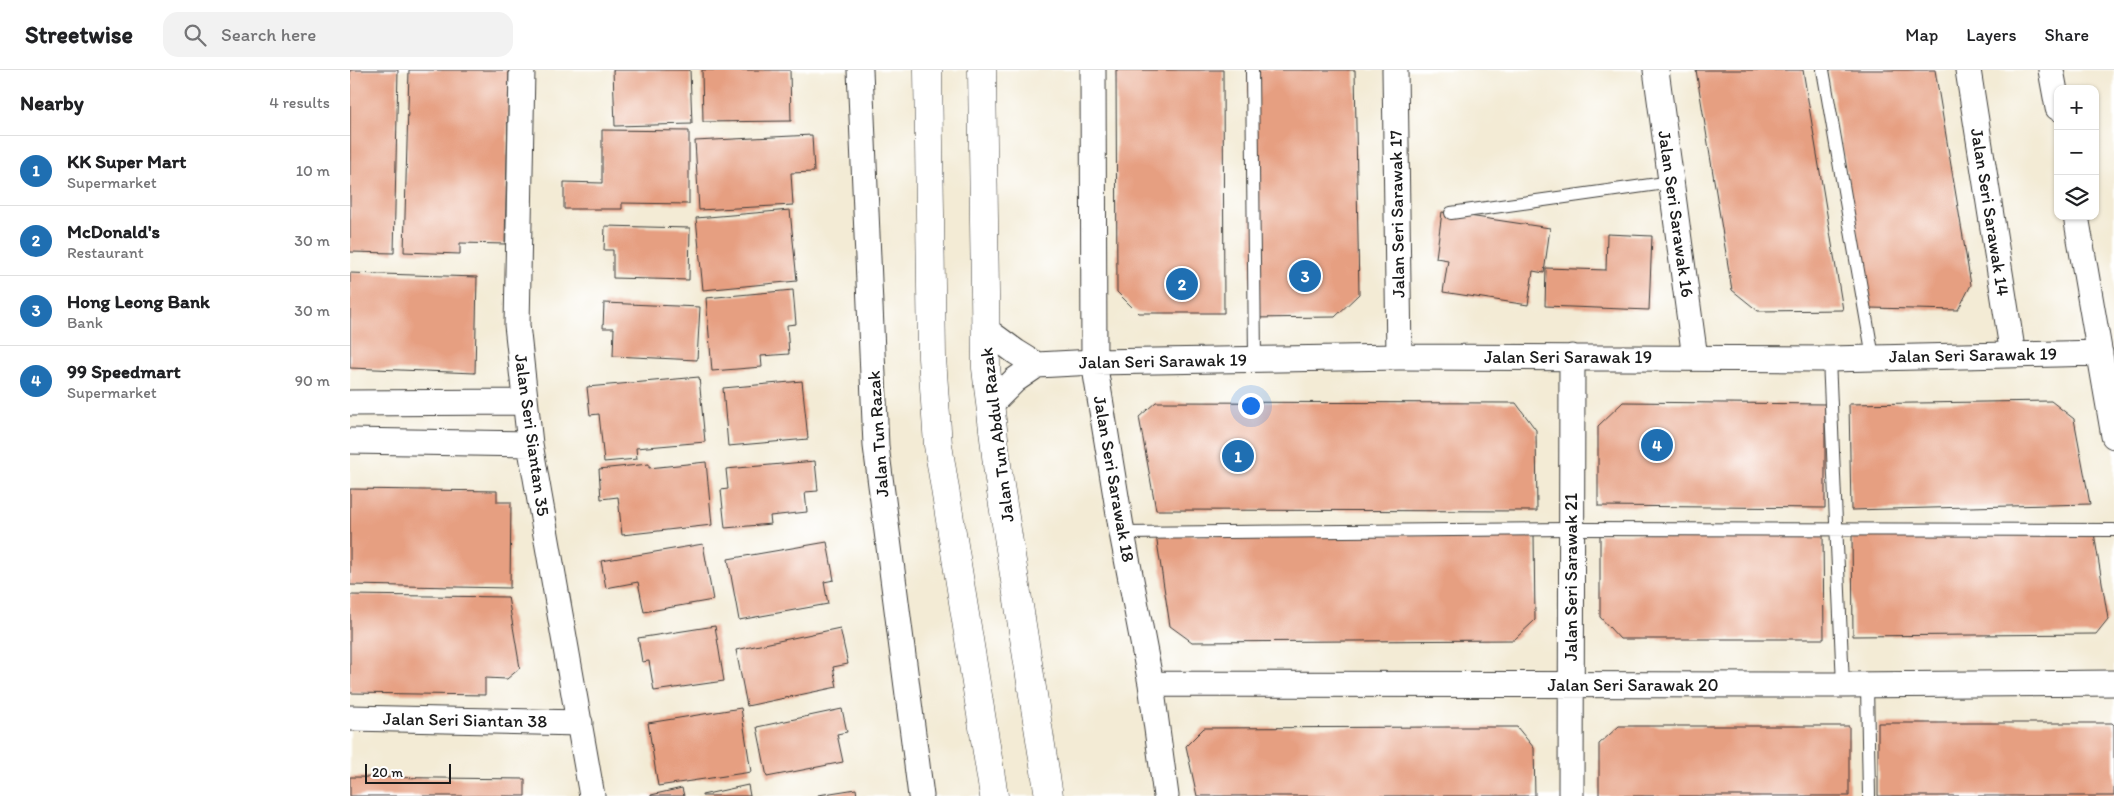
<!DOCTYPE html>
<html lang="en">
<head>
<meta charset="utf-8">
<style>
	body { margin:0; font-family:Itim,sans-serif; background:#f2f2f2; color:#202124 }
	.controls { position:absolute; right:15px; top:15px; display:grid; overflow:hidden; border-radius:10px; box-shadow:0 1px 4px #0004 }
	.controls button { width:45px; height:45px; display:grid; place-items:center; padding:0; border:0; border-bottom:1px solid #e0e0e0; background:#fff; color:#202124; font:25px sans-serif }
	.scale { position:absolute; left:15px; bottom:12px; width:86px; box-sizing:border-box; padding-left:5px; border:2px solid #1c1c1c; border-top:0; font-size:14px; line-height:18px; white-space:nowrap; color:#1c1c1c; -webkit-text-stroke:4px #fff; paint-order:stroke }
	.you { position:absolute; left:900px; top:335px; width:18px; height:18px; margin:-12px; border:4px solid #fff; border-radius:50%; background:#1a73e8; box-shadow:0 0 0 8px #1a73e833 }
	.badge { display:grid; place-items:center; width:32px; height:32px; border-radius:50%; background:#1f6fb2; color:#fff; font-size:16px; font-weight:700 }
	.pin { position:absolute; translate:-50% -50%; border:2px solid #fff; box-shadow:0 1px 5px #0006 }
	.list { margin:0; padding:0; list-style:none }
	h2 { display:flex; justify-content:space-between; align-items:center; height:65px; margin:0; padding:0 20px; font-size:21px }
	h2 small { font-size:16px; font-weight:400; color:#757577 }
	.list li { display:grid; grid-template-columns:32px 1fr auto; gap:15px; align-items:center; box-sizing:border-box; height:70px; padding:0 20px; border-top:1px solid #e0e0e0 }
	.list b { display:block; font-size:19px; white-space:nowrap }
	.list p { margin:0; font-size:16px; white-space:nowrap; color:#757577 }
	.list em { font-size:16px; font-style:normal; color:#757577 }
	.icon { flex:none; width:28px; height:28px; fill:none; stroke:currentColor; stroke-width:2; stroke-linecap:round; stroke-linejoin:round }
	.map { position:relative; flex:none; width:1764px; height:726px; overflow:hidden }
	header { display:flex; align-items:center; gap:30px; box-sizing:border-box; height:70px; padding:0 25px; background:#fff; border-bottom:1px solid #e0e0e0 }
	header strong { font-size:24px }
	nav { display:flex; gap:28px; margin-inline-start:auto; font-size:18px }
	.search { width:350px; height:45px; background:#f2f2f2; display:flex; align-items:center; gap:12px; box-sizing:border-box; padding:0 18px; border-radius:15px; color:#757577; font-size:19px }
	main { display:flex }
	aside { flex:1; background:#fff }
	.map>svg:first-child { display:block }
	.building { fill:#e69f81 }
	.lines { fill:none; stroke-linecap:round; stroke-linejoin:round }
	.service-casing { stroke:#3c3b38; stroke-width:14 }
	.minor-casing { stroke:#3c3b38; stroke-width:27 }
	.secondary-casing { stroke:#3c3b38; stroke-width:29 }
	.service { stroke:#fff; stroke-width:12 }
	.minor { stroke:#fff; stroke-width:25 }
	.secondary { stroke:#fff; stroke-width:28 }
	.labels { text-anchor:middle; stroke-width:5; stroke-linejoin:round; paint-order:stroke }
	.street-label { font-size:18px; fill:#1c1c1c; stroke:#fff }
</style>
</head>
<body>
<header>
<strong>Streetwise</strong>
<div class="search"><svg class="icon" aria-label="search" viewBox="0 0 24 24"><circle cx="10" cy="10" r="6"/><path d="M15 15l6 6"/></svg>Search here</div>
<nav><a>Map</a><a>Layers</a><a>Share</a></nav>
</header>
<main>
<aside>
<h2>Nearby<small>4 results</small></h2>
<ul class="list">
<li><span class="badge">1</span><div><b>KK Super Mart</b><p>Supermarket</p></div><em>10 m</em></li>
<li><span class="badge">2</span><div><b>McDonald's</b><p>Restaurant</p></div><em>30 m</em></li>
<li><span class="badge">3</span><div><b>Hong Leong Bank</b><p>Bank</p></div><em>30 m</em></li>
<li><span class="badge">4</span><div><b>99 Speedmart</b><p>Supermarket</p></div><em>90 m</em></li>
</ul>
</aside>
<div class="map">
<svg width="1764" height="726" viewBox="0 0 1764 726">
	<rect width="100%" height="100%" fill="#fff"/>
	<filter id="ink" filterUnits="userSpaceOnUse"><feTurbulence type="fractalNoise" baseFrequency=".02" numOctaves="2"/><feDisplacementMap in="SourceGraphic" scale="10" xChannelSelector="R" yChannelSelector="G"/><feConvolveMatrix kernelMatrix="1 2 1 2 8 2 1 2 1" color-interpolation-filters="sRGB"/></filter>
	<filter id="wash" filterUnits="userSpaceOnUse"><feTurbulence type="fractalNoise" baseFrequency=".0096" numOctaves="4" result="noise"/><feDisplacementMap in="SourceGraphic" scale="20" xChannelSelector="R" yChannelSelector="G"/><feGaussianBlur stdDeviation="1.12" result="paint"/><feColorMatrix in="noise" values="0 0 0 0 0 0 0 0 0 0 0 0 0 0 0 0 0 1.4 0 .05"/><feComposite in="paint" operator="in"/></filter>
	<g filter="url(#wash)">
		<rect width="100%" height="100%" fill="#f3ebd5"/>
		<g id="blocks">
			<path class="building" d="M0 0H48L44 183 0 182Z
				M59 0H159L155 174 110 173V184L54 182Z
				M263 0H340L342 54 265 56Z
				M352 0H440L441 51 353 52Z
				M766 0H873L874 243H788L767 222Z
				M898 0H1005L1009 224 985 247 901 248Z
				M1346 0H1453L1493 240 1408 241 1382 220Z
				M1479 0H1585L1621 215 1608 240 1520 238Z
				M252 60 339 61V134L272 133V139H214V112L252 113Z
				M462 65 464 102 441 103 443 135 349 140 345 71Z
				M440 140 447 211 353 220 346 148Z
				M1092 142 1200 158 1194 203 1183 201 1178 235 1093 222 1098 190 1086 188Z
				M255 156 340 158 339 210 263 208V180H254Z
				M1257 164 1302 166 1299 240 1195 236 1196 198 1256 200Z
				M0 203 127 207 125 303 0 298Z
				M443 220 446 254 437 255 439 284 411 286 412 297 362 301 356 228Z
				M254 233 350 237 347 290 263 286 264 258H253Z
				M349 307 355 372 286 378 287 389 254 392 249 344 240 345 237 317Z
				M452 311 458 369 378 376 373 318Z
				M1701 331 1724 349 1740 434 1501 440 1499 334Z
				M806 332 1166 333 1186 360 1187 441 806 440 789 347Z
				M1273 332 1475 334V438L1248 436V356Z
				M465 391 468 421 455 422 457 442 420 446 421 454 375 458 371 420 378 419 376 399Z
				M356 392 362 455 272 465 268 427 251 429 249 399 299 394V398Z
				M0 419 147 421V432H161L160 518 0 515Z
				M1473 463 1474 569H1270L1250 547V464Z
				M1744 463 1758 549 1746 564 1503 566 1502 465Z
				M1184 464 1185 550 1164 570 842 572 820 556 806 465Z
				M477 472 484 510 474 512 478 534 389 550 378 489Z
				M353 474 363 530 294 542 288 512 256 518 251 491Z
				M0 525 158 527 170 598 157 609 135 608V625L0 623Z
				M365 556 374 611 304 621 299 591 292 592 288 568Z
				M490 558 498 594 483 597 487 617 397 636 386 580Z
				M391 638 401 702 308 716 298 653Z
				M492 639 497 662 487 664 493 692 417 707 407 657Z
				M1528 653H1762L1764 655V726H1528Z
				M1269 656H1499V726H1249V674Z
				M1104 657H1167L1184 678 1185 726H847L836 676 854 658Z
				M0 707 175 709V726H0Z
				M398 715 400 726H352V725Z
				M332 718 334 726H301V725Z
				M506 719 507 726H468V725Z"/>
		</g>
	</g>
	<g filter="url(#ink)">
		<use href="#blocks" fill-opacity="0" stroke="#3c3b38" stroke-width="1"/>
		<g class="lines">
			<defs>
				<path id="service" d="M902 0 905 289
					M1473 0 1523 287
					M1101 143 1322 112
					M1479 289 1493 615
					M772 463 1221 459 1764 460
					M1517 615 1519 726"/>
				<path id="minor" d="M172 0 167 255 180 374 242 726
					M510 0 526 376 571 726
					M743 0 744 292 772 463 801 614 816 726
					M1045 0 1049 287
					M1306 0 1345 288
					M1618 0 1663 285
					M1701 0 1708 38
					M1726 146 1764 366
					M636 260 666 282 687 295
					M0 333 175 332
					M641 334 665 310 687 295 744 292 1049 287 1479 289 1750 283
					M0 371 180 374
					M801 614 1493 615 1764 613
					M0 648 230 653
					M1221 726 1222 287"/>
				<path id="secondary" d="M578 0 582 288 588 375 644 726
					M632 0 636 298 648 403 699 726"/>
			</defs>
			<use href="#service" class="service-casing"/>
			<use href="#minor" class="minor-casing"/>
			<use href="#secondary" class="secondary-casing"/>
			<use href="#service" class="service"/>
			<use href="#minor" class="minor"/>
			<use href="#secondary" class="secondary"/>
		</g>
	</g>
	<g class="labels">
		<g class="street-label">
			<text transform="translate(1640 142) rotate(81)" y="6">Jalan Seri Sarawak 14</text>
			<text transform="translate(1047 144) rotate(-91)" y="6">Jalan Seri Sarawak 17</text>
			<text transform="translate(1326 144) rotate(82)" y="6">Jalan Seri Sarawak 16</text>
			<text transform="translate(1623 285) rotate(-1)" y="6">Jalan Seri Sarawak 19</text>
			<text x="1218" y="293">Jalan Seri Sarawak 19</text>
			<text transform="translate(813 291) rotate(-1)" y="6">Jalan Seri Sarawak 19</text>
			<text transform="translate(528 364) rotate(-94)" y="6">Jalan Tun Razak</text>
			<text transform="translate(182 365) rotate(82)" y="6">Jalan Seri Siantan 35</text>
			<text transform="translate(647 365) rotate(-97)" y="6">Jalan Tun Abdul Razak</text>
			<text transform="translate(764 409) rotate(80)" y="6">Jalan Seri Sarawak 18</text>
			<text transform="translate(1221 507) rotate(-90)" y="6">Jalan Seri Sarawak 21</text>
			<text x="1283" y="621">Jalan Seri Sarawak 20</text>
			<text transform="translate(115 650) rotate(1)" y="6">Jalan Seri Siantan 38</text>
		</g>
	</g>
</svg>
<div class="controls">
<button>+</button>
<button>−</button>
<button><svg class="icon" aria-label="layers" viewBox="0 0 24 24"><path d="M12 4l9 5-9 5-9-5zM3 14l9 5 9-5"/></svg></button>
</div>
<div class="scale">20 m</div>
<div class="you"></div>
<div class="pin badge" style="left:888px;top:386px">1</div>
<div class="pin badge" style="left:832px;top:214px">2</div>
<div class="pin badge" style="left:955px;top:206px">3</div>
<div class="pin badge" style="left:1307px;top:375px">4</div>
</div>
</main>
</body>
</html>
